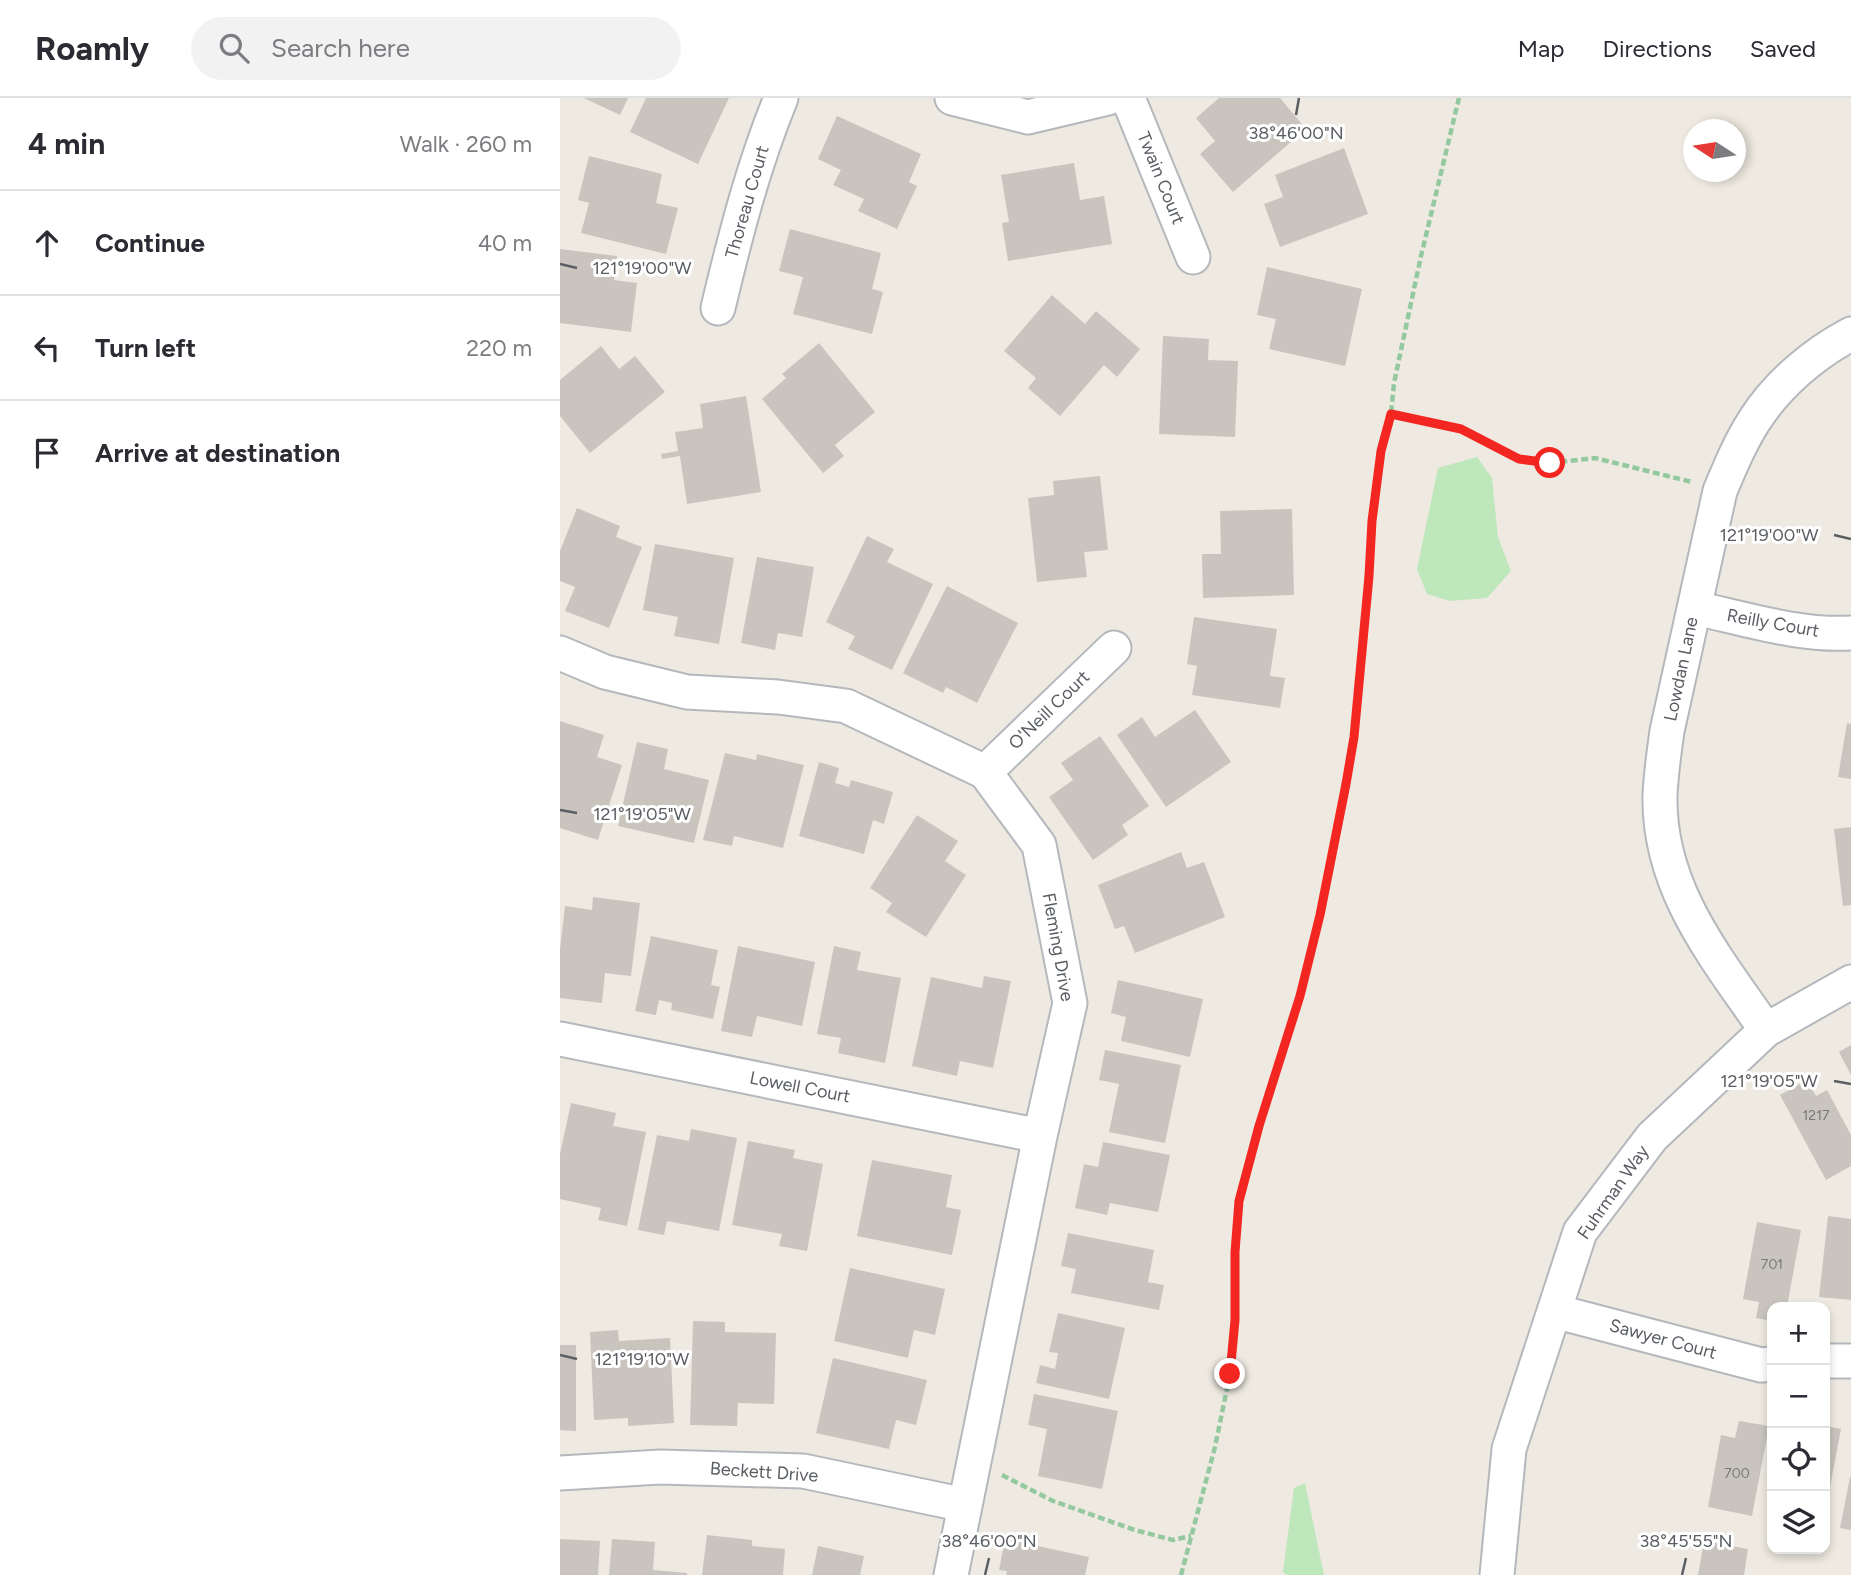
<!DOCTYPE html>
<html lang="en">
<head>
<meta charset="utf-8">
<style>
	body { margin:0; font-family:Figtree,sans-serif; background:#f2f2f3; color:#2b2b33 }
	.controls { position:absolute; right:21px; bottom:21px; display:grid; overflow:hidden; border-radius:14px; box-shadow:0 4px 10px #0003 }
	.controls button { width:63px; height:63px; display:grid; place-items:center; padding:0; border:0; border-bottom:2px solid #e1e1e2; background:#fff; color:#2b2b33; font:35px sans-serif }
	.compass { position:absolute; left:1123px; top:21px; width:63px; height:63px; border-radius:50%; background:#fff; box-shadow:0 4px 10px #0003; rotate:282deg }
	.stop { position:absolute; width:21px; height:21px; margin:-16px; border:5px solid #f32621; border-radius:50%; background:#fff }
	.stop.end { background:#f32621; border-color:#fff; box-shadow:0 2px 7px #0008 }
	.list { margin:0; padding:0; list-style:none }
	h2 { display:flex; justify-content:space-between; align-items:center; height:91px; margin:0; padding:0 28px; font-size:30px }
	h2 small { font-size:23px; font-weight:400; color:#7c7c81 }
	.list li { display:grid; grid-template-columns:46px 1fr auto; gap:21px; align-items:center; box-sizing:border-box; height:105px; padding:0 28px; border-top:2px solid #e1e1e2 }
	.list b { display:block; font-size:26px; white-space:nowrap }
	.list em { font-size:23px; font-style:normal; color:#7c7c81 }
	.icon { flex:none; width:38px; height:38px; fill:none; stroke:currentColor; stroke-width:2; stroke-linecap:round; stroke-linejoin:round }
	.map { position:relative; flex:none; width:1291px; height:1477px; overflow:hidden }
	header { display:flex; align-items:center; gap:42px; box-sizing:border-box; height:98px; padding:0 35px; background:#fff; border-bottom:2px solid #e1e1e2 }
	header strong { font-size:33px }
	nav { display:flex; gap:38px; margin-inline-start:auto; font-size:24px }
	.search { width:490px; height:63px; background:#f2f2f3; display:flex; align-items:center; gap:18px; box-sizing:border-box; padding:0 24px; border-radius:38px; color:#7c7c81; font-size:26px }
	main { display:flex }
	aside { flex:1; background:#fff }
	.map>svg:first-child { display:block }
	.green { fill:#bee7bb }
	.building { fill:#c9c5be }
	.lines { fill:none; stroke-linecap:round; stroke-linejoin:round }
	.minor-casing { stroke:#b4b8bd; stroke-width:37 }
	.path { stroke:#94c9a0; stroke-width:4.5; stroke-dasharray:7 3.5; stroke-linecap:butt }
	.minor { stroke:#fff; stroke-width:33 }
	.route { stroke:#f32621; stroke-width:9 }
	.ticks { fill:none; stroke:#5a5e63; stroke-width:2.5 }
	.labels { text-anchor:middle; stroke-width:6; stroke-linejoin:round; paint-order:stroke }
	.number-label { font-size:14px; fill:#76787a }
	.street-label { font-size:18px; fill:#5a5e63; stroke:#fff }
	.ticks-label { font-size:18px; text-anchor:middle; fill:#5a5e63; stroke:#fff; stroke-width:6; stroke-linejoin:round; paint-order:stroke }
</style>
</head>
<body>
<header>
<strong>Roamly</strong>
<div class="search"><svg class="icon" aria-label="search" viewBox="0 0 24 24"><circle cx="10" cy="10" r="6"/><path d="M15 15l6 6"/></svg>Search here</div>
<nav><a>Map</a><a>Directions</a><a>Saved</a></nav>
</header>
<main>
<aside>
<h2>4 min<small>Walk · 260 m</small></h2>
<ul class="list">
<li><svg class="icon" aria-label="ahead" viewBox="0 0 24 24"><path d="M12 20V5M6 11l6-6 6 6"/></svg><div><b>Continue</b></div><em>40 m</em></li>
<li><svg class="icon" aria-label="left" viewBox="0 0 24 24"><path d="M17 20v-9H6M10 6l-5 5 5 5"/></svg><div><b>Turn left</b></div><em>220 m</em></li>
<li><svg class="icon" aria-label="arrive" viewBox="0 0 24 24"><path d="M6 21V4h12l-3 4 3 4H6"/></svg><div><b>Arrive at destination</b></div></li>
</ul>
</aside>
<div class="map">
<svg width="1291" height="1477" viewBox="0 0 1291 1477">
	<rect width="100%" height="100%" fill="#eeeae1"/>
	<path class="green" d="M917 359 932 380 938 439 951 473 927 500 890 503 867 496 857 471 878 370Z
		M745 1385 764 1477H727L723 1474 734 1390Z"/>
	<path class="building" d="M24 0H68L60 17Z
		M86 0H169L138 66 70 34Z
		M659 0H720L746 31 673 94 640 56 655 43 636 20Z
		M277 18 361 56 349 84 357 88 337 131 298 113 304 101 273 87 281 72 258 61Z
		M784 50 808 116 720 149 704 106 723 99 715 77Z
		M29 58 102 76 96 105 118 110 106 156 21 135 29 105 18 102Z
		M514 65 520 102 544 98 552 146 448 163 442 125 449 124 441 77Z
		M230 131 321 155 312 191 323 194 312 236 233 216 243 179 219 173Z
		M0 151 57 158 54 182 77 185 71 234 0 225Z
		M707 169 802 191 785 268 709 251 716 221 697 217Z
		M492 197 525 226 536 213 580 251 557 279 544 267 500 318 468 290 476 280 444 253Z
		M603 238 649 241 648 262 678 263 675 339 599 336Z
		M259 245 315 314 275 347 284 358 263 375 202 301 226 280 222 276Z
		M41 248 59 271 75 258 105 294 30 355 0 318V282Z
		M186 298 201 394 127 406 120 358 102 361 101 356 118 353 115 334 143 330 140 306Z
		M540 378 548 452 524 454 527 479 477 484 468 400 494 397 493 383Z
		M17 410 60 428 56 439 82 449 49 530 5 513 15 489 0 483V453Z
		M732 411 734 497 643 500 642 456H661L660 413Z
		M307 438 334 451 327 464 373 486 332 572 288 551 295 538 266 524Z
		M95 446 174 460 159 546 114 538 118 519 83 512Z
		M197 459 254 469 242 539 218 535 215 552 181 545Z
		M387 488 458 525 417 605 386 589 383 595 343 575Z
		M634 519 717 531 710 578 725 580 720 610 632 597 637 568 627 566Z
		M635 612 671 664 606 709 557 637 582 619 595 639Z
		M0 623 44 637 37 659 62 667 38 742 0 730Z
		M1287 625 1291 626V681L1278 679Z
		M540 638 589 708 562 727 568 737 533 762 489 699 513 682 501 665Z
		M77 644 108 651 104 671 149 682 134 745 58 728Z
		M165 655 196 662 197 656 244 667 223 750 174 738 172 748 143 742Z
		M259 664 279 670 275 685 289 689 291 682 333 694 324 726 313 722 304 756 239 738Z
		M357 717 398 743 385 763 406 777 366 839 326 814 332 805 310 790Z
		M1291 729V807L1283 808 1274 731Z
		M621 754 627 770 644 764 665 819 575 855 564 828 555 831 538 787Z
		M33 799 80 805 71 878 45 875 42 905 0 900V851L5 808 32 812Z
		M91 838 158 852 151 887 160 889 153 921 111 912 112 905 99 902 96 917 75 913Z
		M178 848 255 864 242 928 197 918 192 939 161 933Z
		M274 848 301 854 297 872 341 880 325 965 278 955 281 940 257 936Z
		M424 878 451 883 433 970 400 963 397 978 352 968 371 879 422 890Z
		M558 882 643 901 630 959 561 943 566 919 551 915Z
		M1291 947V977L1279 954Z
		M545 952 621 967 605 1045 549 1034 559 986 539 982Z
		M1247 982 1256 998 1267 992 1291 1037V1068L1266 1082 1220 997Z
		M11 1005 56 1015 53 1028 86 1034 67 1128 38 1122 41 1110 0 1101V1056Z
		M131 1031 177 1040 159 1133 107 1123 104 1137 78 1132 97 1037 129 1043Z
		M188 1043 235 1052 233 1060 263 1066 247 1153 219 1148 222 1136 172 1127Z
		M543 1044 610 1057 598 1114 550 1105 547 1117 515 1110 524 1066 538 1069Z
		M312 1062 392 1077 386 1109 401 1112 392 1157 297 1138Z
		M1268 1118 1291 1121V1202L1259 1199Z
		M1197 1124 1241 1132 1227 1209H1212V1223L1196 1220 1199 1204 1183 1201Z
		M508 1135 594 1152 588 1184 604 1187 599 1212 511 1195 516 1171 501 1168Z
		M290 1170 385 1191 375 1237 354 1232 348 1260 274 1243Z
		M498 1215 565 1230 549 1301 476 1285 480 1267 495 1271 498 1255 489 1254Z
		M133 1223 165 1224V1234L216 1235 214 1306 178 1305 177 1328 130 1327Z
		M58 1232 59 1243 110 1240 114 1325 68 1328V1320L34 1322 30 1234Z
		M0 1247H16V1333L0 1332Z
		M273 1260 367 1282 356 1327 336 1322 329 1351 256 1335Z
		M474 1296 558 1313 542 1391 478 1378 487 1331 468 1327Z
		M1179 1323 1209 1328 1192 1418 1148 1409 1161 1337 1175 1340Z
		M1265 1328 1281 1331 1266 1410H1265Z
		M1290 1379H1291V1432L1280 1430Z
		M147 1437 192 1442V1448L225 1451 223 1477H142Z
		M0 1441 40 1443 38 1477H0Z
		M52 1441 95 1444 93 1472 127 1475V1477H49Z
		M445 1441 529 1459 525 1477H446L447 1473 439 1472Z
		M1144 1443 1188 1451 1184 1477H1138Z
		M258 1448 304 1458 300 1477H252Z"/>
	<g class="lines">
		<defs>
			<path id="minor" d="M392 0 468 19 548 0
				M568 0 633 159
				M158 210C175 139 193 68 221 0
				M1135 510C1186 521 1239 538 1291 535
				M0 555 45 574 127 594 218 599 286 608 425 674 479 747 510 905 480 1038 391 1477
				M425 674 554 550
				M1206 932C1156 859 1098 791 1100 697 1101 676 1104 654 1107 633L1160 393C1170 369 1180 345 1194 323 1217 287 1253 256 1291 236
				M0 941 480 1038
				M994 1213 1201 1267 1212 1266
				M1265 1263H1291
				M0 1375 100 1369 243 1373 405 1407
				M937 1477 949 1351 1020 1134 1092 1039 1206 932 1291 884"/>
		</defs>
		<use href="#minor" class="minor-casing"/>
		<path class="path" d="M831 316 901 331 959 361 990 365 1035 360 1132 384
			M442 1377 493 1403 575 1432 613 1442 631 1438
			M621 1477 655 1349 670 1276 675 1222V1154L679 1103 699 1028 740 898 760 817 794 639 809 479 812 423 821 353 831 316 834 285 861 158 899 0"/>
		<use href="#minor" class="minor"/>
	</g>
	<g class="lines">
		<path class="route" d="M670 1276 675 1222V1154L679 1103 699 1028 740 898 760 817 786 686 794 639 809 478 812 423 821 353 831 316 901 331 959 361 990 365"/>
	</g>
	<path class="ticks" d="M736 17 739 0M0 166 17 170M1274 437 1291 441M0 712 17 715M1274 983 1291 986M0 1257 17 1261M425 1477 429 1460M1122 1477 1126 1460"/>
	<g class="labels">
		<g class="number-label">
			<text x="1256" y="1022">1217</text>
			<text x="1212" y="1171">701</text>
			<text x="1177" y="1380">700</text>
		</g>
		<g class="street-label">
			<text transform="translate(601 80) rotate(68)" y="6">Twain Court</text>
			<text transform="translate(187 104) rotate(-74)" y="6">Thoreau Court</text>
			<text transform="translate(1213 525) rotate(10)" y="6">Reilly Court</text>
			<text transform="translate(1121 571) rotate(-78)" y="6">Lowdan Lane</text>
			<text transform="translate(489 612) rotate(-44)" y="6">O'Neill Court</text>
			<text transform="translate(498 849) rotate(80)" y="6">Fleming Drive</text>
			<text transform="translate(240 989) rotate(11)" y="6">Lowell Court</text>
			<text transform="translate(1053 1094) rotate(-55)" y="6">Fuhrman Way</text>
			<text transform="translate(1103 1241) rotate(15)" y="6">Sawyer Court</text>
			<text transform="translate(204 1374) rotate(4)" y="6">Beckett Drive</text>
		</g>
	</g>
	<g class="ticks-label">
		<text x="736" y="41">38°46'00"N</text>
		<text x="82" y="176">121°19'00"W</text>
		<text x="1209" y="443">121°19'00"W</text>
		<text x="82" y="722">121°19'05"W</text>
		<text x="1209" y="989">121°19'05"W</text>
		<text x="82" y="1267">121°19'10"W</text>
		<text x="429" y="1449">38°46'00"N</text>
		<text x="1126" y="1449">38°45'55"N</text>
	</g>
</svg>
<div class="controls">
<button>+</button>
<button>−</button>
<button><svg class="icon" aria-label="locate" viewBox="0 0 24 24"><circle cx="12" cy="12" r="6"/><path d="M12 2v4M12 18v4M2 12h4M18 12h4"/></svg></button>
<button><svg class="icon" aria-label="layers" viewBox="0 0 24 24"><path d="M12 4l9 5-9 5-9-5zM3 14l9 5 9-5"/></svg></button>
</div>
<svg class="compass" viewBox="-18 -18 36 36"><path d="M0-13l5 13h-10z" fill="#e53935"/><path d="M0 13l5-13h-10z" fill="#7c7c81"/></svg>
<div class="stop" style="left:990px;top:365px"></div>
<div class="stop end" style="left:670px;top:1276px"></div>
</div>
</main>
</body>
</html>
